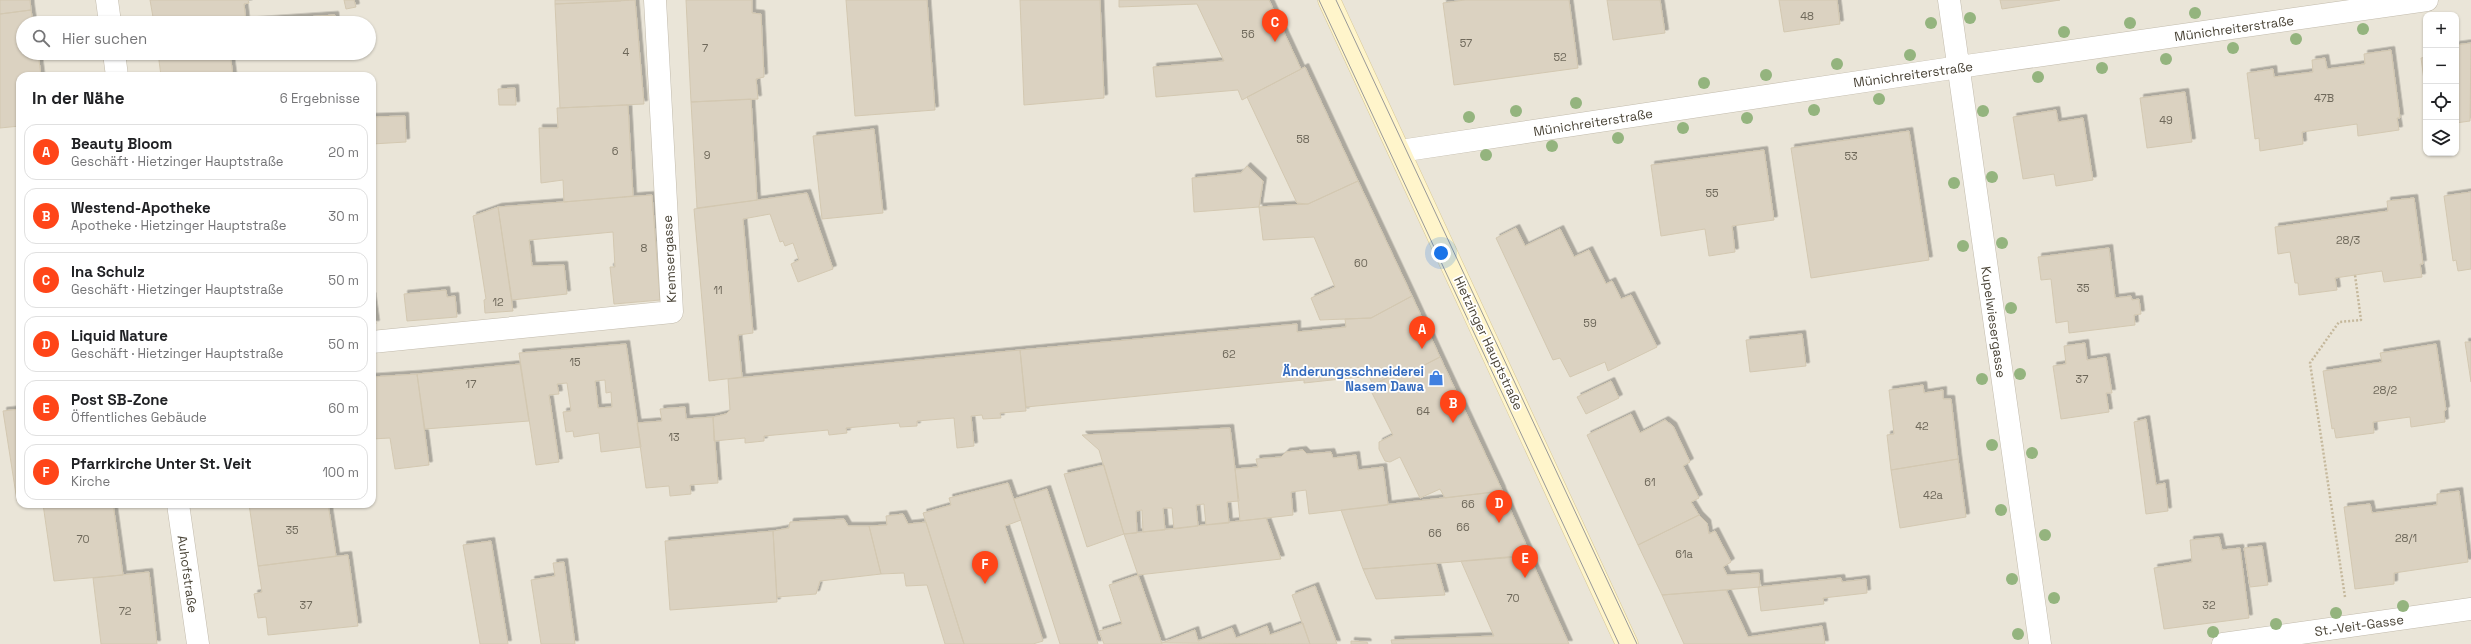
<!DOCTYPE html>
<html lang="de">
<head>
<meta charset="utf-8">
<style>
	body { margin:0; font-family:"Space Grotesk",sans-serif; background:#f2f2f2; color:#202124 }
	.controls { position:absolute; right:12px; top:12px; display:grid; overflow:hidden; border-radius:8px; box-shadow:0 1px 3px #0004 }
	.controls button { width:36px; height:36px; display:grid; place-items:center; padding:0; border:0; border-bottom:1px solid #e0e0e0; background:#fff; color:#202124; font:20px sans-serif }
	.you { position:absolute; left:1441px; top:253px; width:14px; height:14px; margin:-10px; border:3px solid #fff; border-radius:50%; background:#1a73e8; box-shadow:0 0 0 6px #1a73e833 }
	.badge { display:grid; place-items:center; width:26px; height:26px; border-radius:50%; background:#ff4518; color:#fff; font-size:13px; font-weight:700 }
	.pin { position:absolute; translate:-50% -33px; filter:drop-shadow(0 1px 2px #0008) }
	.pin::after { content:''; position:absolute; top:21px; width:14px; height:12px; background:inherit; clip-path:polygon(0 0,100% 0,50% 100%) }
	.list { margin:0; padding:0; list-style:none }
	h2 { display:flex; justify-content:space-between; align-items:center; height:52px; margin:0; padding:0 16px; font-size:17px }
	h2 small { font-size:13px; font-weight:400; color:#757577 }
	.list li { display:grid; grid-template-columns:26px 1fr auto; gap:12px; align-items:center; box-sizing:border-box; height:56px; margin:0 8px 8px; padding:0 8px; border:1px solid #e0e0e0; border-radius:12px }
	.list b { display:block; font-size:15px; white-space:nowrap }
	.list p { margin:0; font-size:13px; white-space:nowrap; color:#757577 }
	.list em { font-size:13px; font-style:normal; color:#757577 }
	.icon { flex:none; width:22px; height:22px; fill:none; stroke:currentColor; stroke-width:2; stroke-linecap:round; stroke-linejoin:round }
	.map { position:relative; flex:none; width:2471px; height:644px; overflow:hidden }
	.search { position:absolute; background:#fff; box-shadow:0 1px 3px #0004; left:16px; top:16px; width:360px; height:44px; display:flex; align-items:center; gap:10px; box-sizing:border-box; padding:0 14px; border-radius:22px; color:#757577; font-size:15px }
	.panel { position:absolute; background:#fff; box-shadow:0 1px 3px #0004; left:16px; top:72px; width:360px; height:436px; border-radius:12px }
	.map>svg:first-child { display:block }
	.residential { fill:#eae5d8; fill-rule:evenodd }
	.building { fill:#dbd2c1; stroke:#d3c8b1; fill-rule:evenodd; filter:url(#shadow) }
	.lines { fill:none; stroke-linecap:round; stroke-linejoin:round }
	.minor-casing { stroke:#c2bbac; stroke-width:23 }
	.tertiary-casing { stroke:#c2bbac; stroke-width:23 }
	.secondary-casing { stroke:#d8c998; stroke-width:23 }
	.path { stroke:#c5b89c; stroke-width:2.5; stroke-dasharray:2 2; stroke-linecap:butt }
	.minor { stroke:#fff; stroke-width:22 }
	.tertiary { stroke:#fff; stroke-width:22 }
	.secondary { stroke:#fff5cb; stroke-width:22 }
	.tram { stroke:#999; stroke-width:1 }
	.tree { fill:#94b47e }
	.labels { text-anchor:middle; stroke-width:3.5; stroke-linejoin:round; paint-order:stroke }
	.number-label { font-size:11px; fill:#6e685a }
	.street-label { font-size:13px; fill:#4a4437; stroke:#fff }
	.shop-label { font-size:13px; font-weight:bold; fill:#366cbe; stroke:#fff; text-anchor:end }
</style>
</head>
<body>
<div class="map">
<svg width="2471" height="644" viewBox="0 0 2471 644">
	<defs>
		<filter id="shadow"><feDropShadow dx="3.5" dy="-3.5" stdDeviation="0" flood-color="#0004"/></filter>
	</defs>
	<rect width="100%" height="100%" fill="#f6f3ea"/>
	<path class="residential" d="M0 0H2471V644H0ZM2426 15H2456V153H2426ZM23 23H369V53H23ZM20 76H372V504H20Z"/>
	<path class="building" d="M0 0H30L31 10 0 14Z
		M150 0H248L249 3 244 4 246 21 154 23Z
		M344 0H354L356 7 346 9Z
		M555 0H621V1L555 4Z
		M635 0 644 104 560 108 555 4Z
		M686 0H752V13L761 14 764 77 756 79 758 99 691 102Z
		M846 0H927L935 110 855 116Z
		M1020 0H1100L1104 98 1024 105Z
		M1119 0H1269L1301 69 1242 100 1238 90 1156 97 1153 67 1224 61 1197 4 1119 7Z
		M1465 0H1569L1578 68 1454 85 1443 3Z
		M1607 0H1660L1665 33 1613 40Z
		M1779 0H1837L1840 24 1784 32Z
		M2000 0H2060L2002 9Z
		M31 10 33 23H23V53H38L41 76H20V126L0 128V14Z
		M335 15 336 23H202L246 21Z
		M2471 43 2470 121 2456 123V45Z
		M2391 50 2400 118H2397L2399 130 2358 136 2357 124 2302 132 2303 144 2260 151 2259 138 2255 139 2247 73 2273 69 2274 77 2313 72 2312 60 2325 58 2327 69 2365 64 2364 54Z
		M158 53H244L230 54 233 76H161Z
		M2426 57V95L2421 58Z
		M1305 67 1358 181 1308 204 1297 203 1247 97Z
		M515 88 516 105H499L498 89Z
		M2185 92 2192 142 2147 148 2140 98Z
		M751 99 757 200 697 208 691 102Z
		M628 105 633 196 564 202 563 180 541 183 539 128H558L557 108Z
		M2056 110 2058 122 2083 118 2093 180 2056 186 2054 174 2023 179 2013 117Z
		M405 116 406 142 372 144V117Z
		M874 129 883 213 822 219 813 136Z
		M1909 131 1929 260 1811 278 1791 148Z
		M1764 150 1774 220 1732 226 1735 252 1709 256 1705 229 1661 236 1651 165Z
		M1247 166 1263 181 1259 207 1194 212 1192 178 1241 173Z
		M1358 181 1412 296 1371 318 1320 320 1311 298 1335 287 1314 237 1263 240 1259 207 1308 204Z
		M2471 192V269L2458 271 2456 260 2453 261 2444 196Z
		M807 193 833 269 798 282 791 264 799 260 793 243 785 246 783 241 780 242 770 214 743 219 753 333 738 335 742 377 709 381 694 209Z
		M652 195 660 300 614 304 610 267H615L613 232 529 240 532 266 564 265 567 294 512 300 498 207Z
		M2414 198 2423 264H2420L2422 277 2384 282 2382 271 2335 278 2337 290 2299 295 2298 283H2295L2290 252 2278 254 2275 227 2388 211 2387 201Z
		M498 207 513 311 485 313 484 300 486 299 473 216Z
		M1516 228 1525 246 1560 229 1574 257 1589 250 1606 284 1612 281 1621 299 1631 295 1657 347 1608 371 1605 362 1570 377 1560 358 1553 360 1496 238Z
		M2109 248 2115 298 2131 296 2132 300 2139 299 2141 314 2134 315 2135 325 2069 333 2068 321 2056 323 2051 279 2041 280 2038 257Z
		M446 290 447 297 455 296 457 317 407 321 404 294Z
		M372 296 376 324H372Z
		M1412 296 1440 357 1409 373 1406 368 1373 385 1369 376 1304 383V380L1026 407 1020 350 1297 324V332L1346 327 1345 319 1371 318Z
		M1802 334 1806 366 1750 372 1746 340Z
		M2465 342H2471V382Z
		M2085 343 2087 360 2106 357 2112 393H2106L2109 412 2061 419 2053 366 2066 364 2064 346Z
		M626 344 641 447 601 452 599 433 574 437 573 431 566 432 563 412 571 411 567 383 557 384 559 394 549 395 559 462 536 465 519 353ZM605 380 606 393 611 392 612 407 598 408 595 381Z
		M2436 344 2446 410 2444 411 2445 422 2411 427 2410 417 2373 422 2374 433 2336 438 2334 428 2332 429 2323 371 2382 362 2380 353Z
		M1020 350 1026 411 1000 413 1001 418 983 419 982 415 971 416 974 446 957 448 954 418 917 421V426L900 427 899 423 846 428 847 433 829 435 828 430 764 436V441L745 443V438L714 441 713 417 726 414 730 410 728 379Z
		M1440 357 1502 490V491L1445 498 1440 489 1420 498 1400 457 1390 462 1385 461 1379 449V442L1393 435 1369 387 1406 368 1409 373Z
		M520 364 529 421 425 429 417 374Z
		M417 374 429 465 395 469 390 438 372 439V377Z
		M1611 381 1619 398 1586 414 1577 397Z
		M1923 385 1924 393 1943 390V399H1951L1958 459 1891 470 1887 435 1894 434 1889 390Z
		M685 407 686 419 713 417 718 483 690 485 691 494 670 496 669 486 646 488 637 423 662 421 660 409Z
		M20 409V501H17L3 411Z
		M1631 414 1640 433 1665 420 1673 426 1690 462 1683 466 1699 498 1691 502 1699 515 1638 545 1587 435Z
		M2146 419 2156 485 2165 483 2168 511 2146 514 2134 422Z
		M1230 428 1239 501 1227 502 1229 523 1206 525 1204 504 1196 505 1198 526 1174 529 1172 508H1163L1165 530 1143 532 1142 510 1136 511 1137 533 1124 534 1099 450 1082 435Z
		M1303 450 1307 454 1331 452 1333 458 1356 455 1358 470 1383 467 1388 505 1309 514 1306 490 1291 492 1293 515 1240 521 1235 469 1258 467 1256 459 1281 457 1286 452Z
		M1958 459 1966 517 1900 528 1891 470Z
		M1104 465 1124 534 1087 547 1064 474Z
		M1008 483 1021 520 1005 526 1043 641 1033 644H964L923 513 951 505 949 498Z
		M1047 489 1098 644H1060L1014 499Z
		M1502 491 1531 556 1363 569 1341 510Z
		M2459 491 2468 562 2394 573V584L2355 589 2344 507 2370 504 2372 513 2437 505V494Z
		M43 504H113L123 575 54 581Z
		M249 504H328L336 556 258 566Z
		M903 514 908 524 926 522 964 644H945L927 585 906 586 904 573 881 574 869 526 887 525 886 516Z
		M1699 515 1707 523 1709 534 1715 531 1731 562 1723 567 1727 575 1759 573 1760 587 1662 595 1638 545Z
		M1266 518 1281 559 1138 575 1124 534Z
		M844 519 848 526H869L881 574 820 581 816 594 777 597 773 531 789 528 790 522Z
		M773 531 777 602 670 610 665 541Z
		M2219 537 2222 550 2240 548 2249 618 2164 629 2154 568 2192 562 2190 540Z
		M491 541 508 644H480L463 545Z
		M2262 546 2268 585 2250 587 2244 548Z
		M348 555 358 626 268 635 266 617 258 618 254 594 262 592 258 566Z
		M1529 555 1569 644H1392L1391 640 1494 636 1461 561Z
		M564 562 575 644H541L531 580 555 576 553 563Z
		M1436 563 1445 595 1376 599 1363 569Z
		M149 572 157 644H101L93 578Z
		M1138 575 1162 644H1104L1099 631 1122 624 1109 585Z
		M1841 578 1842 582 1866 579 1867 593 1823 598 1824 604 1761 611 1758 587Z
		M1315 586 1337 644H1310L1292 595Z
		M1726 590 1748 637 1822 626 1825 644H1684L1662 595Z
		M1303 623 1310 644 1162 643 1195 630 1198 641 1232 628 1236 638 1267 626 1270 635Z
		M1351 641 1367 642 1368 644H1351Z"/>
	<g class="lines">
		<defs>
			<path id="minor" d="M107 0 110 23
				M1949 0 2040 644
				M114 53 117 76
				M1400 151 1959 67 2427 0
				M372 342 672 312 655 0
				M178 504 198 644"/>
			<path id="tertiary" d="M2223 644 2471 609"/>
			<path id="secondary" d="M1329 0 1627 644"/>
		</defs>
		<use href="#minor" class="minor-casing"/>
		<use href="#tertiary" class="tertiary-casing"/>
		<use href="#secondary" class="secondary-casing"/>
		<path class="path" d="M2345 597 2310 363 2339 322 2361 320 2355 275"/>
		<use href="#minor" class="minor"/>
		<use href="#tertiary" class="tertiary"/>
		<use href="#secondary" class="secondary"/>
		<path class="tram" d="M1319 0 1619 644
			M1336 0 1637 644"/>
	</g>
	<g class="tree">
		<circle cx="2195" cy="13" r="6"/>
		<circle cx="1970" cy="18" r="6"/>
		<circle cx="1931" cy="23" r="6"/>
		<circle cx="2130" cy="23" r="6"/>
		<circle cx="2363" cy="29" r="6"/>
		<circle cx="2064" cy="32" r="6"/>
		<circle cx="2296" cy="39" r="6"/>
		<circle cx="2233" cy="48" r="6"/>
		<circle cx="1910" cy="55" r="6"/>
		<circle cx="2166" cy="59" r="6"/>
		<circle cx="1837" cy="64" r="6"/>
		<circle cx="2102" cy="68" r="6"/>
		<circle cx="1766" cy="75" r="6"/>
		<circle cx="2038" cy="77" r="6"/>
		<circle cx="1704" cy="83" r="6"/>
		<circle cx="1879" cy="99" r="6"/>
		<circle cx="1576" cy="103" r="6"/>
		<circle cx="1814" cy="110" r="6"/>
		<circle cx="1516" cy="111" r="6"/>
		<circle cx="1983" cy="111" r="6"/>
		<circle cx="1469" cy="117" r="6"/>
		<circle cx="1747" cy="118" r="6"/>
		<circle cx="1683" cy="128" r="6"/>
		<circle cx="1618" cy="138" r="6"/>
		<circle cx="1552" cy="146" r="6"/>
		<circle cx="1486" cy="155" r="6"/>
		<circle cx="1992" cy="177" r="6"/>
		<circle cx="1954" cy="183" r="6"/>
		<circle cx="2002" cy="243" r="6"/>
		<circle cx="1963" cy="246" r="6"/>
		<circle cx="2011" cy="308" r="6"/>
		<circle cx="2020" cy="374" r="6"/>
		<circle cx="1982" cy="379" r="6"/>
		<circle cx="1992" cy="445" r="6"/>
		<circle cx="2032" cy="453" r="6"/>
		<circle cx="2001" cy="510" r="6"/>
		<circle cx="2045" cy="535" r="6"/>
		<circle cx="2012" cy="579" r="6"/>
		<circle cx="2054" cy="598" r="6"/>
		<circle cx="2403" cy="606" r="6"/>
		<circle cx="2336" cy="613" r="6"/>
		<circle cx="2276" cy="624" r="6"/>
		<circle cx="2213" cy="632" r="6"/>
		<circle cx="2018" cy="634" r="6"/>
	</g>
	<defs>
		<symbol id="shop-bare" viewBox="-9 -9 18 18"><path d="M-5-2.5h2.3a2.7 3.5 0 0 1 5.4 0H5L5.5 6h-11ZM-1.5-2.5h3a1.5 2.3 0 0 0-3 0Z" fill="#3f7fe0" stroke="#fff" stroke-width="2.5" paint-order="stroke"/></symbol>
	</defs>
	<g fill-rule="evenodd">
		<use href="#shop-bare" x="1425" y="367" width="22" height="22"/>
	</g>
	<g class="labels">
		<g class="number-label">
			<text x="1807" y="20">48</text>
			<text x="1248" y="38">56</text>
			<text x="1466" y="47">57</text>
			<text x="705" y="52">7</text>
			<text x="626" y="56">4</text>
			<text x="1560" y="61">52</text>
			<text x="2324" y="102">47B</text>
			<text x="2166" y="124">49</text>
			<text x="1303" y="143">58</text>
			<text x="615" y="155">6</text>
			<text x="707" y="159">9</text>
			<text x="1851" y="160">53</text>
			<text x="1712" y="197">55</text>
			<text x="2348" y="244">28/3</text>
			<text x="644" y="252">8</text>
			<text x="1361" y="267">60</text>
			<text x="2083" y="292">35</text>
			<text x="718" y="294">11</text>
			<text x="498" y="306">12</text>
			<text x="1590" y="327">59</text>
			<text x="1229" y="358">62</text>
			<text x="575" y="366">15</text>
			<text x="2082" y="383">37</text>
			<text x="471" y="388">17</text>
			<text x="2385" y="394">28/2</text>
			<text x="1423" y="415">64</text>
			<text x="1922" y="430">42</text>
			<text x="674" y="441">13</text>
			<text x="1650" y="486">61</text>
			<text x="1933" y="499">42a</text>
			<text x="1468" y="508">66</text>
			<text x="1463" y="531">66</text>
			<text x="292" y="534">35</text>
			<text x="1435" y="537">66</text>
			<text x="2406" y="542">28/1</text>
			<text x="83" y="543">70</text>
			<text x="1684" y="558">61a</text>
			<text x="1513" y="602">70</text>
			<text x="306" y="609">37</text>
			<text x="2209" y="609">32</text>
			<text x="125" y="615">72</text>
		</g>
		<g class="street-label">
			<text transform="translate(2234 28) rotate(-8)" y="5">Münichreiterstraße</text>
			<text transform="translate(1913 74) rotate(-8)" y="5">Münichreiterstraße</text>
			<text transform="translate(1593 122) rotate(-9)" y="5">Münichreiterstraße</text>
			<text transform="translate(669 259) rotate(-93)" y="5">Kremsergasse</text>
			<text transform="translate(1994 322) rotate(82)" y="5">Kupelwiesergasse</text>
			<text transform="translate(1489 343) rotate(65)" y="5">Hietzinger Hauptstraße</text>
			<text transform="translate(188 574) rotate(82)" y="5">Auhofstraße</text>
			<text transform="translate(2359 625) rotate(-8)" y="5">St.-Veit-Gasse</text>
		</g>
		<g class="shop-label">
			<text x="1424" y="376">Änderungsschneiderei<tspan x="1424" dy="15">Nasem Dawa</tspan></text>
		</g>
	</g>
</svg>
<div class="controls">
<button>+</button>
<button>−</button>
<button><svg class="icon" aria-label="locate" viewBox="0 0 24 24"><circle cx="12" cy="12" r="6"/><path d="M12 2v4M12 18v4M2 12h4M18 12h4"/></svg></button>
<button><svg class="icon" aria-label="layers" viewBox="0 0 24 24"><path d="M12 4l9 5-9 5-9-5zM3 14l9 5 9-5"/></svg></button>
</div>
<div class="you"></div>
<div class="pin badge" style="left:1422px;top:349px">A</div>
<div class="pin badge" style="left:1453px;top:423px">B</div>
<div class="pin badge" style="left:1275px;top:42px">C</div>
<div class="pin badge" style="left:1499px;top:523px">D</div>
<div class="pin badge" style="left:1525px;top:578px">E</div>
<div class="pin badge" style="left:985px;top:584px">F</div>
<div class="search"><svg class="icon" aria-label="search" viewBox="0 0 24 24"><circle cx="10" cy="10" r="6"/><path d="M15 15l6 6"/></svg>Hier suchen</div>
<section class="panel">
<h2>In der Nähe<small>6 Ergebnisse</small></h2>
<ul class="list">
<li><span class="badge">A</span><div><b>Beauty Bloom</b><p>Geschäft · Hietzinger Hauptstraße</p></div><em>20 m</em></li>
<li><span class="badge">B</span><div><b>Westend-Apotheke</b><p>Apotheke · Hietzinger Hauptstraße</p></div><em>30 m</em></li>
<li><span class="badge">C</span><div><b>Ina Schulz</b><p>Geschäft · Hietzinger Hauptstraße</p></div><em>50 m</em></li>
<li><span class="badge">D</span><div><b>Liquid Nature</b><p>Geschäft · Hietzinger Hauptstraße</p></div><em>50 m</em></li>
<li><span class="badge">E</span><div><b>Post SB-Zone</b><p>Öffentliches Gebäude</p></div><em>60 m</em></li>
<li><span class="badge">F</span><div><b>Pfarrkirche Unter St. Veit</b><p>Kirche</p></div><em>100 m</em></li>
</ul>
</section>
</div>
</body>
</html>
